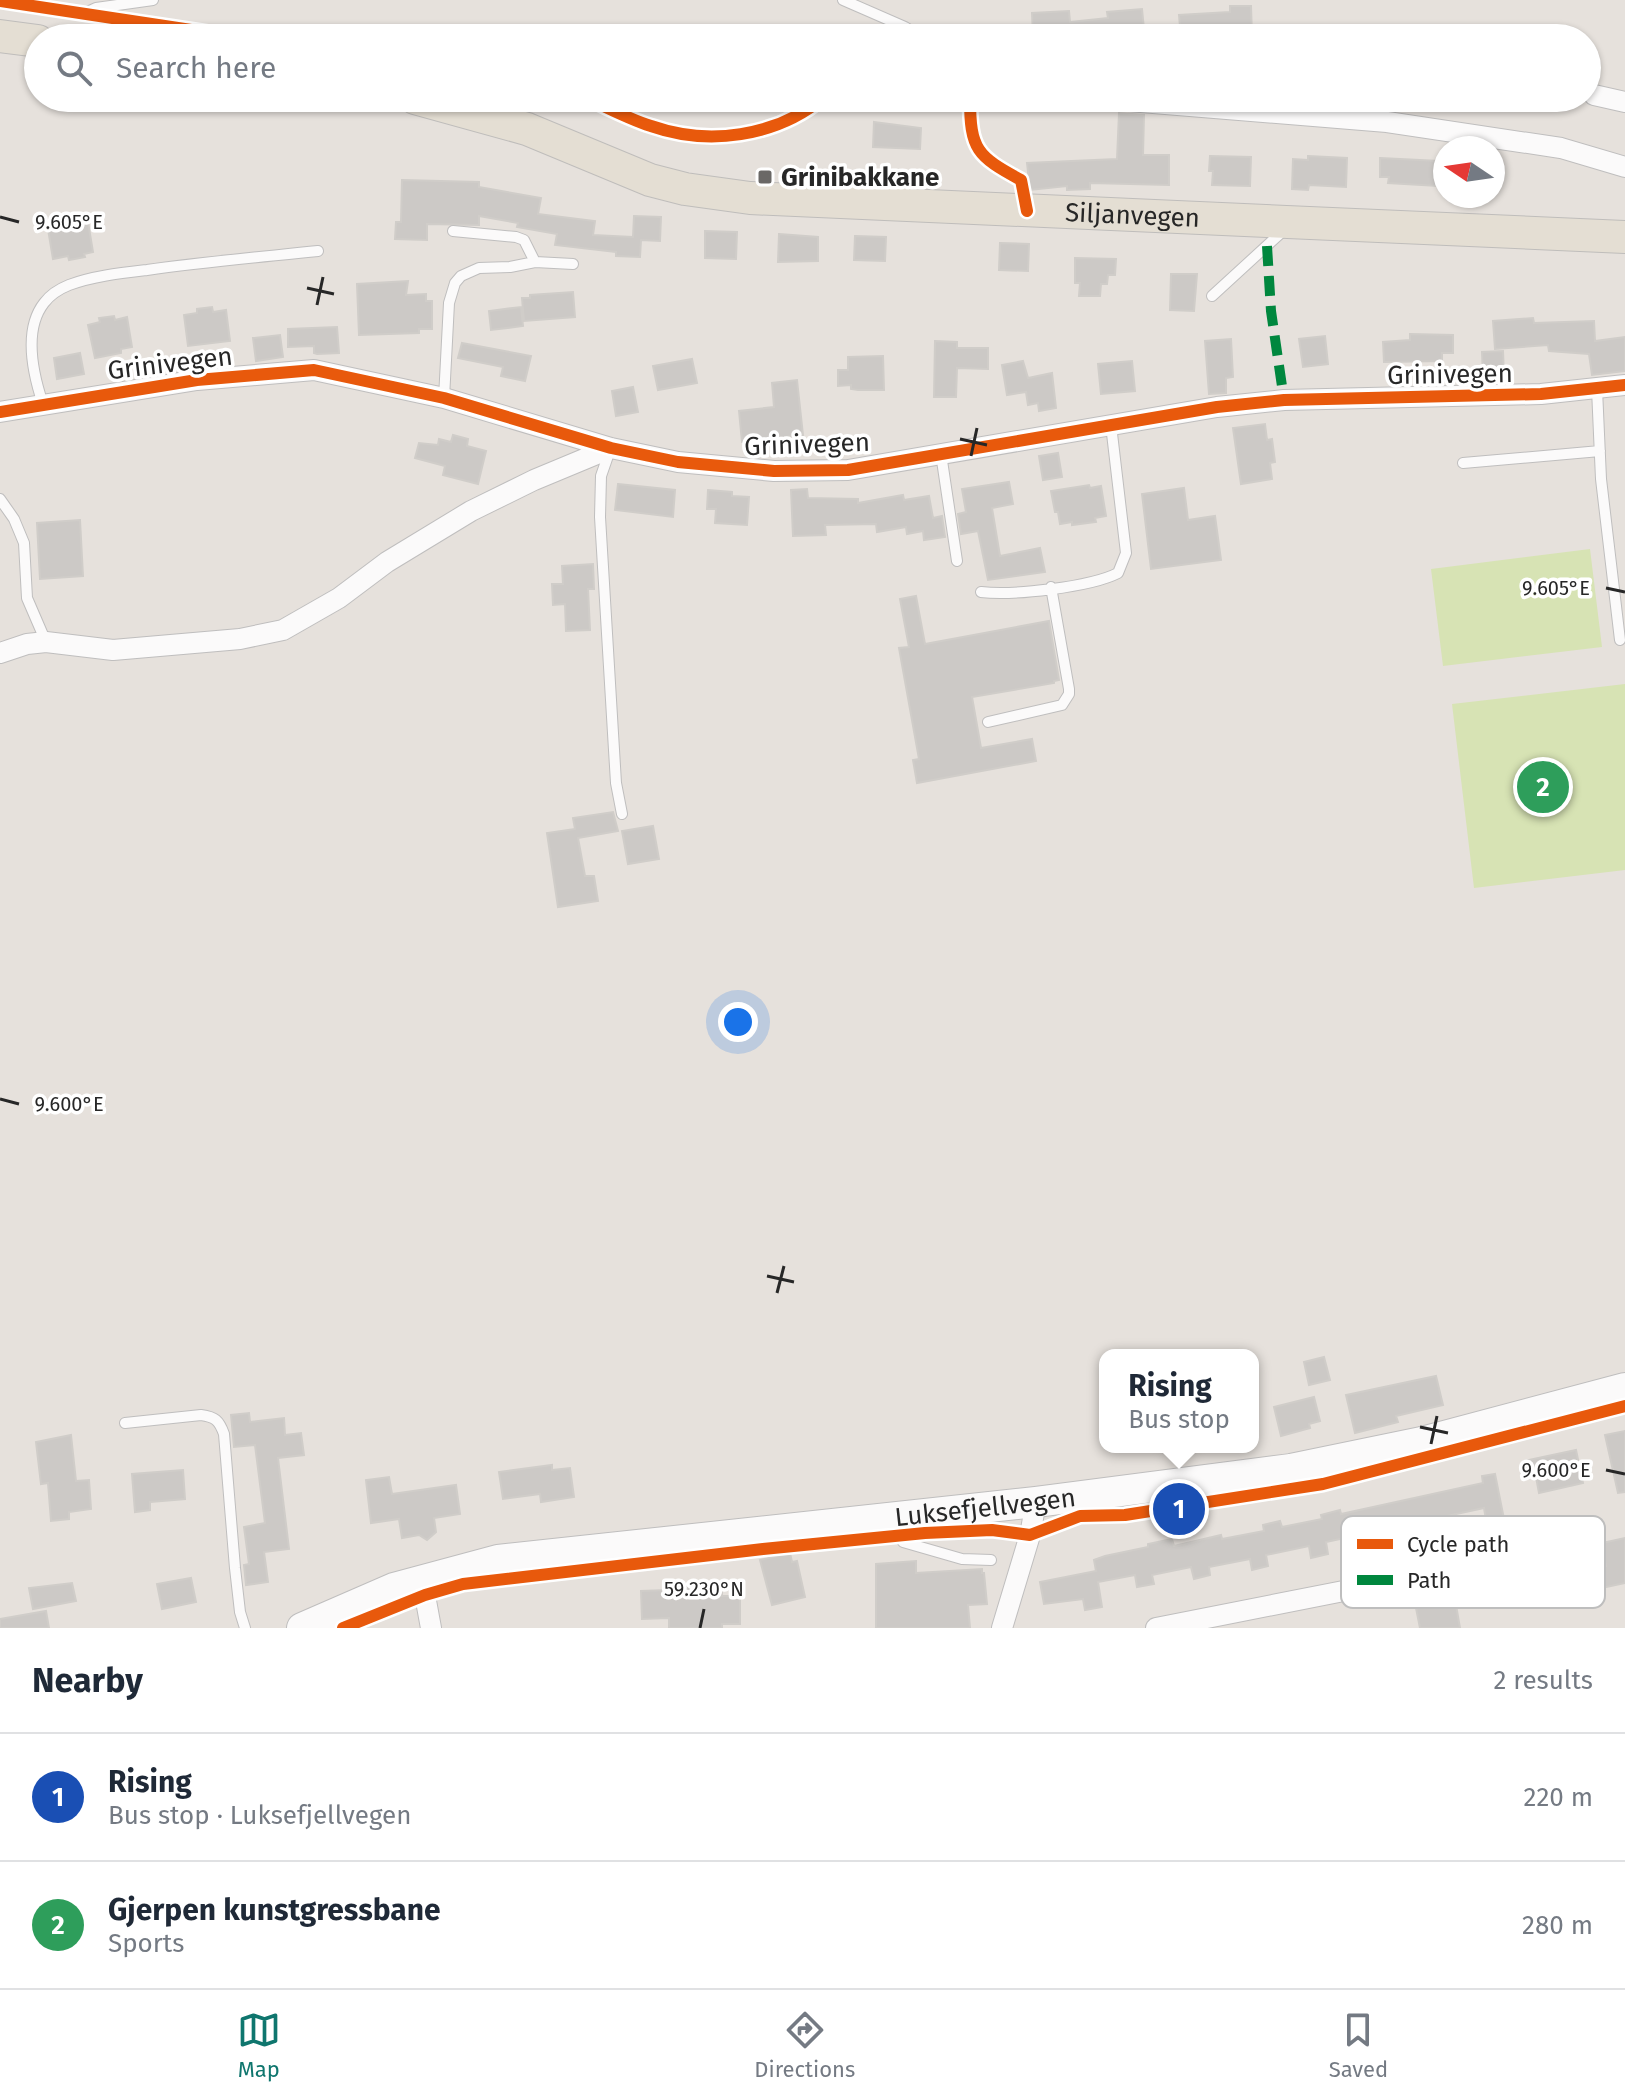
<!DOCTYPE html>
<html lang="en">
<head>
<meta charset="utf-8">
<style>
	body { margin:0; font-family:"Fira Sans",sans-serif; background:#f6f6f7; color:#1f2937 }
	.compass { position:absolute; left:1433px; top:136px; width:72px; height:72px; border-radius:50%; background:#fff; box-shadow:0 2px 6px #0004; rotate:283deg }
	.you { position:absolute; left:738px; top:1022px; width:28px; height:28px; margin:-20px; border:6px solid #fff; border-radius:50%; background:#1a73e8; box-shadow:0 0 0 12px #1a73e833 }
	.badge { display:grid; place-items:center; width:52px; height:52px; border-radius:50%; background:#0f766e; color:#fff; font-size:26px; font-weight:700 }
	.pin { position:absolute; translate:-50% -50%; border:4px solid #fff; box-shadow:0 2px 8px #0006 }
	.popup { position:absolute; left:1099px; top:1349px; width:160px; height:104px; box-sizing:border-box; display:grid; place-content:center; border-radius:16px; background:#fff; filter:drop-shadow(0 2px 6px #0005); font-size:26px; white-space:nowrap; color:#747a83 }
	.popup b { font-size:30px; color:#1f2937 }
	.popup::after { content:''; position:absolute; left:50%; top:100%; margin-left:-16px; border:16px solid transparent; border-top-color:#fff }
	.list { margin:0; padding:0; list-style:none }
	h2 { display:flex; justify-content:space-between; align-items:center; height:104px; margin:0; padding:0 32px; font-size:34px }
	h2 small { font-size:26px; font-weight:400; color:#747a83 }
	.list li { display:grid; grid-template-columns:52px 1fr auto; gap:24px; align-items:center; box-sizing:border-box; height:128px; padding:0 32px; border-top:2px solid #e0e1e3 }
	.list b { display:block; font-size:30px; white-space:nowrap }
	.list p { margin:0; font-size:26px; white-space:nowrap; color:#747a83 }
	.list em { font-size:26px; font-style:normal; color:#747a83 }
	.icon { flex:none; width:44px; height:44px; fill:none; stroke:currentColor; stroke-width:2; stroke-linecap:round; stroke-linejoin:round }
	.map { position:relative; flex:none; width:1625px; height:1628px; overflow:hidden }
	.search { position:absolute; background:#fff; box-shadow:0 2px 6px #0004; left:24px; right:24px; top:24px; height:88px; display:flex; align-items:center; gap:20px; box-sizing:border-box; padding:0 28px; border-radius:44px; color:#747a83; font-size:30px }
	.sheet { height:360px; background:#fff }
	nav { display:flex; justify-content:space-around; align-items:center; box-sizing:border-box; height:112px; border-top:2px solid #e0e1e3; background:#fff; font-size:22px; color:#747a83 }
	nav a { display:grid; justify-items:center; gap:4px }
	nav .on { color:#0f766e }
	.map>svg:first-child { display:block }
	.pitch { fill:#d7e3b4 }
	.building { fill:#ccc9c6; stroke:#d0cdc9; stroke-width:2 }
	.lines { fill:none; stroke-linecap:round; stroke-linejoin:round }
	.lane-casing { stroke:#bfbebe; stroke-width:12 }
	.street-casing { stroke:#bfbebe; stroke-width:22 }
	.secondary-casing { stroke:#bfbebe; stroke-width:32 }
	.primary-casing { stroke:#bfbdbb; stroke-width:34 }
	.lane { stroke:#fbfafa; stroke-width:10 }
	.street { stroke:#fbfafa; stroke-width:20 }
	.secondary { stroke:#fbfafa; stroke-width:30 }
	.primary { stroke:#e4ded3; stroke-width:32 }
	.quiet { stroke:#00873e; stroke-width:10; stroke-dasharray:20 10; stroke-linecap:butt }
	.cycleway-casing { stroke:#fff; stroke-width:17 }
	.cycleway { stroke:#e8590c; stroke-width:12 }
	.ticks { fill:none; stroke:#272727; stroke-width:3 }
	.poi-dot { fill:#6a6866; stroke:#fff; stroke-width:3 }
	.labels { text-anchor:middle; stroke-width:7; stroke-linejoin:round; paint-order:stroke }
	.poi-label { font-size:26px; font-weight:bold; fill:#272727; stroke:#fff; text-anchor:start }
	.street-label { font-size:26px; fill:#272727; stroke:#fff }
	.key { fill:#fff; stroke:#bebebe; stroke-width:2 }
	.key-label { font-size:22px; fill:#272727 }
	.ticks-label { font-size:20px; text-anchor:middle; fill:#272727; stroke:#fff; stroke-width:7; stroke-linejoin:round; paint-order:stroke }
</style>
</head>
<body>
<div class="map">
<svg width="1625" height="1628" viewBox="0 0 1625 1628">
	<rect width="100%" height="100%" fill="#e6e1dc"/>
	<path class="pitch" d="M1590 549 1602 647 1443 666 1431 569Z
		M1625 684V870L1474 888 1452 704Z"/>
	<path class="building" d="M1230 6H1251L1252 36 1181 38 1179 15 1230 12Z
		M1142 9 1144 29 1129 33 1130 38H1033L1032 13 1069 11 1070 22 1108 18 1107 12Z
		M1119 113 1144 115 1143 155H1169V185L1090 183V189L1067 190V186L1030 190 1027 163 1117 159Z
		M874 122 921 128 920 149 873 147Z
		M1210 156 1251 157 1250 186 1212 185 1213 171H1209Z
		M1308 156 1347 158 1346 187 1309 185 1308 190 1292 189 1293 159 1308 160Z
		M1380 158 1439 161 1438 186 1388 183 1389 177H1380Z
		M402 180 479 182V187L541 198 538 214 595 221 593 235 633 237 634 216 661 217 660 241 641 240 640 257 616 256V252L555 245 557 234 517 227 518 223 479 216V225L427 224V240L395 239 396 222H401Z
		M75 220 76 224 88 222 93 252 84 254 85 257 69 260 68 256 53 259 48 229 59 227 58 223Z
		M705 231 737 232 736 259 705 258Z
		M779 234 818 237V261L778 262Z
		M855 236 886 237 885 261 854 260Z
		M1000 243 1029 244 1028 271 999 270Z
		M1075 258 1116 259 1115 275H1108L1107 284H1101L1100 296H1079L1080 283H1075Z
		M1171 274H1197L1194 311 1170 310Z
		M408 281 406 295 426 294V301H432V329H419V333L359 335 357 284Z
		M573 292 575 317 524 321 522 298H530V295Z
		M212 307 213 312 226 310 230 341 188 346 184 315 197 313V309Z
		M521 307 523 326 491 330 489 311Z
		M114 316 115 320 127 317 132 347 121 349V353L95 358 88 325 100 322 99 318Z
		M1533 318 1534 323 1594 321 1595 341 1625 337V371L1592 375 1589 354 1549 351 1548 345 1495 349 1493 321Z
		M337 327 339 353 317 354 314 353V346L288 347V329Z
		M1410 334 1453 335V353H1442V361L1384 362 1383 342 1410 340Z
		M280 335 283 357 256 361 253 338Z
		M1325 336 1328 364 1303 367 1299 339Z
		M1231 339 1233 377 1226 378V393L1209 394 1205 341Z
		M935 341 957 342V348H988V369L957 368 956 397H934Z
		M462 343 531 356 525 381 501 376 503 367 458 358Z
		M1503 351 1504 375 1483 377 1482 352Z
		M80 353 84 374 57 379 54 358Z
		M883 356 884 390H858L851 389V385L838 386V370H848V357Z
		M692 359 697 383 658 390 653 366Z
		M1023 361 1028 378 1052 373 1056 408 1039 411 1038 403 1028 405 1026 392 1007 395 1002 365Z
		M1132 361 1135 391 1101 394 1098 364Z
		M797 380 803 435 742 442 739 411 774 407 772 383Z
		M633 387 638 412 616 416 612 391Z
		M1265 424 1267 440 1272 439 1275 462 1270 463 1272 479 1241 484 1233 428Z
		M453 435 468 439 467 446 486 451 478 484 443 475 445 466 415 458 419 443 438 445 439 439 451 442Z
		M1058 453 1062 477 1043 480 1039 456Z
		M1009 482 1013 504 992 508 1000 556 1040 548 1045 572 988 580 978 531 961 534 958 514 966 512 962 489Z
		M618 484 675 490 673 517 615 510Z
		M1089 485 1090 488 1101 486 1106 516 1095 518 1096 522 1072 525V522L1060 524 1058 512H1055L1051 491Z
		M1184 488 1188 520 1215 516 1221 560 1151 569 1142 494Z
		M807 489 808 498 858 499V503L903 495 904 500 929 496 933 518 942 516 945 537 924 540 923 531 907 534 906 527 877 532 876 524 825 525 826 535 793 536 791 490Z
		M708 490 732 492V496L749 497 747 525 715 523 716 509H707Z
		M80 520 83 576 40 579 37 523Z
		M593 564 594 589H588L590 630 566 631 565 604 553 605 552 584H563L562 566Z
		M916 596 925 644 1049 621 1059 680 1054 681V683L972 697 981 748 1032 739 1036 761 917 783 913 760 919 759 899 648 909 647 900 599Z
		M613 812 618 831 578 838 585 876H594L598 901 558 907 547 833 575 829 573 818Z
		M653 826 659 859 628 864 622 831Z
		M1324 1357 1330 1380 1309 1385 1304 1362Z
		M1436 1376 1443 1405 1396 1416 1398 1422 1355 1433 1346 1395Z
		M1314 1397 1320 1421 1309 1424 1310 1428 1281 1436 1274 1407Z
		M249 1413 250 1422 284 1418 285 1435 301 1433 304 1455 278 1458 289 1549 264 1552 268 1582 246 1585 244 1565 249 1564 244 1527 265 1523 255 1445 234 1447 231 1415Z
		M1625 1431V1492L1618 1493 1605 1435Z
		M71 1435 76 1481 89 1480 91 1509 69 1512V1519L51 1521 48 1483 41 1484 36 1442Z
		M1576 1450 1583 1483 1539 1493 1536 1477 1528 1478 1524 1461Z
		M552 1465V1470L570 1468 574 1497 541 1502 540 1494 503 1499 499 1472Z
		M183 1470 185 1499 150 1502V1510L135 1512 132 1474Z
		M1495 1474 1506 1529 1515 1527 1521 1566 1538 1562 1544 1590 1502 1599 1501 1595 1456 1605 1460 1628H1420L1415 1603 1426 1601 1425 1595 1451 1590 1448 1579 1496 1567 1489 1519 1486 1520 1484 1508 1447 1516 1449 1528 1432 1531 1430 1520 1385 1529 1387 1541 1371 1544 1368 1533 1326 1542 1328 1554 1311 1558 1309 1546 1266 1555 1268 1566 1252 1570 1250 1559 1209 1567 1210 1575 1194 1579 1191 1567 1152 1575 1154 1584 1137 1587 1135 1575 1098 1582 1102 1607 1085 1610 1083 1599 1044 1604 1040 1582 1096 1571 1094 1560 1105 1556 1148 1547V1544L1172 1539 1174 1546 1221 1535 1222 1539 1264 1531 1263 1525 1280 1521 1282 1527 1322 1519 1321 1515 1340 1510 1341 1514 1483 1483 1482 1476Z
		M389 1477 392 1494 456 1485 460 1514 434 1518 436 1532 427 1540 419 1535 402 1538 399 1519 371 1523 366 1480Z
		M1625 1538V1583L1597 1589 1598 1596 1582 1599 1577 1572 1606 1566 1602 1543Z
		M790 1553 792 1562 797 1561 805 1597 772 1605 760 1560Z
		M916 1561V1573L982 1569V1573H984L987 1604 968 1605 970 1628H876V1564Z
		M191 1578 196 1602 162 1609 157 1584Z
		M72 1583 76 1601 33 1609 29 1588Z
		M690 1584V1590L722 1589V1596H740V1624H722V1628H669V1618L642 1619 641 1591 668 1590V1585Z
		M46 1611 49 1628H0V1619Z"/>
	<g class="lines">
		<defs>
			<path id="lane" d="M843 0 905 27 923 38
				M85 13 96 8 153 0
				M453 231 516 237 524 240 535 262
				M1212 296 1284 230
				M1597 389 1601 479 1620 640
				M444 398 449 303 455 283 461 276 479 268 510 267 535 262 573 264
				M43 404C33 374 23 330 44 303 50 295 59 289 69 285 93 276 121 273 147 270 204 262 261 257 318 251
				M610 450 601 476 600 517 616 783 622 814
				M941 454 957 561
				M1463 463 1600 451
				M0 499 14 519 24 543 27 598 46 642
				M981 592C1011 596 1091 587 1118 573L1126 553 1111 425
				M988 722 1062 705 1069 694V689L1051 587
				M125 1423 201 1415C215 1417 219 1420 224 1434L235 1568 240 1612 245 1628
				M898 1519 899 1536 903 1542 962 1559 991 1560"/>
			<path id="street" d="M1594 95 1625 102
				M1092 98 1387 122 1561 148 1625 167
				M0 412 197 380 314 370 444 398 611 448 678 462 774 471 848 470 1217 407 1284 400 1541 394 1625 385
				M0 653 27 644 46 642 113 650 240 639 283 630 339 598 387 562 471 511 534 480 611 448
				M422 1579 431 1628
				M1002 1628 1030 1535 1036 1502
				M1156 1628 1364 1587 1421 1573 1473 1541"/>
			<g id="secondary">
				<path id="s1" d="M302 1628 394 1588 498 1560 1036 1502 1291 1469 1422 1442 1625 1388"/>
			</g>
			<g id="primary">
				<path d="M0 36 38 41"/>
				<path id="s2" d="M415 98 527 129 650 180 685 189 750 198 1625 237"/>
			</g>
		</defs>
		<use href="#lane" class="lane-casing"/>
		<use href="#street" class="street-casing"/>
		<use href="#secondary" class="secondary-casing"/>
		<use href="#primary" class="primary-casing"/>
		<use href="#lane" class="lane"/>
		<use href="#street" class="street"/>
		<use href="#secondary" class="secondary"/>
		<use href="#primary" class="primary"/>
		<path class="quiet" d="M1267 246 1271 311 1284 400"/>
		<defs>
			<path id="cycleway" d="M0 1 244 38
				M587 98C608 108 629 119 651 126 708 146 776 137 823 98
				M970 98C970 150 977 156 1021 180L1027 211
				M0 412 197 380 314 370 444 398 611 448 678 462 774 471 848 470 1217 407 1284 400 1541 394 1625 385
				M343 1628 425 1595 463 1584 763 1549 925 1533 992 1530 1030 1535 1080 1516 1125 1515 1323 1484 1625 1406"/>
		</defs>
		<use href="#cycleway" class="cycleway-casing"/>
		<use href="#cycleway" class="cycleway"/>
	</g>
	<path class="ticks" d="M0 217 19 222M307 288 334 294M317 305 323 277M960 439 987 445M971 456 977 428M1606 588 1625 592M0 1099 19 1104M767 1276 794 1282M777 1293 784 1266M1420 1427 1448 1433M1431 1444 1437 1416M1606 1470 1625 1474M700 1628 704 1609"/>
	<rect class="poi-dot" x="757" y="169" width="16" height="16" rx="4"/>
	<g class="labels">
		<g class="poi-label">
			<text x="781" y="186">Grinibakkane</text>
		</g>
		<g class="street-label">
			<text dy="9" stroke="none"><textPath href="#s2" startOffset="734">Siljanvegen</textPath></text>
			<text transform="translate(170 363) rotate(-7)" y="9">Grinivegen</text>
			<text transform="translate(1450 374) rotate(-1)" y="9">Grinivegen</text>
			<text transform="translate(807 444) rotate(-2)" y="9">Grinivegen</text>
			<text dy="9" stroke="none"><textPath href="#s1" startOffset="698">Luksefjellvegen</textPath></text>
		</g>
	</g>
	<rect x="1341" y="1516" width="264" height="92" rx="12" class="key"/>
	<rect x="1357" y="1539" width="36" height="10" fill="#e8590c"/>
	<rect x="1357" y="1575" width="36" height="10" fill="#00873e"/>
	<g class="key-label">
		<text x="1407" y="1552">Cycle path</text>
		<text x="1407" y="1588">Path</text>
	</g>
	<g class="ticks-label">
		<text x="69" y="229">9.605°E</text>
		<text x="1556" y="595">9.605°E</text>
		<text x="69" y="1111">9.600°E</text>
		<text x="1556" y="1477">9.600°E</text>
		<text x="704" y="1596">59.230°N</text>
	</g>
</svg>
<svg class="compass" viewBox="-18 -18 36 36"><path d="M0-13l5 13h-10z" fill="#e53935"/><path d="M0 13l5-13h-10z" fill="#747a83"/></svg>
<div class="you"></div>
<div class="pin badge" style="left:1179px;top:1509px;background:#1a4fb4">1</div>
<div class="popup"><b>Rising</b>Bus stop</div>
<div class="pin badge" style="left:1543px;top:787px;background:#2e9e5b">2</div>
<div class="search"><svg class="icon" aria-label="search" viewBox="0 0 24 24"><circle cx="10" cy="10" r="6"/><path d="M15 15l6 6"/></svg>Search here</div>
</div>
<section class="sheet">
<h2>Nearby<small>2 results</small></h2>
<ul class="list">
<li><span class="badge" style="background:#1a4fb4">1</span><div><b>Rising</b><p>Bus stop · Luksefjellvegen</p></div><em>220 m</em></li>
<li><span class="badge" style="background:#2e9e5b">2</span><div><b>Gjerpen kunstgressbane</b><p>Sports</p></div><em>280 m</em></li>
</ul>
</section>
<nav>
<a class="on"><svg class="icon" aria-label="map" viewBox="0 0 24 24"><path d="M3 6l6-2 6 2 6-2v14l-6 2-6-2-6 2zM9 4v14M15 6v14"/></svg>Map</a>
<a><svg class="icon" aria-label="directions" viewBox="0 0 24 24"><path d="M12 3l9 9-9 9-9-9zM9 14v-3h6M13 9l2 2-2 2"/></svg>Directions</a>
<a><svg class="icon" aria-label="saved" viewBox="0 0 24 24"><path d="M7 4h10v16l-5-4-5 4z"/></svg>Saved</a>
</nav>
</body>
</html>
